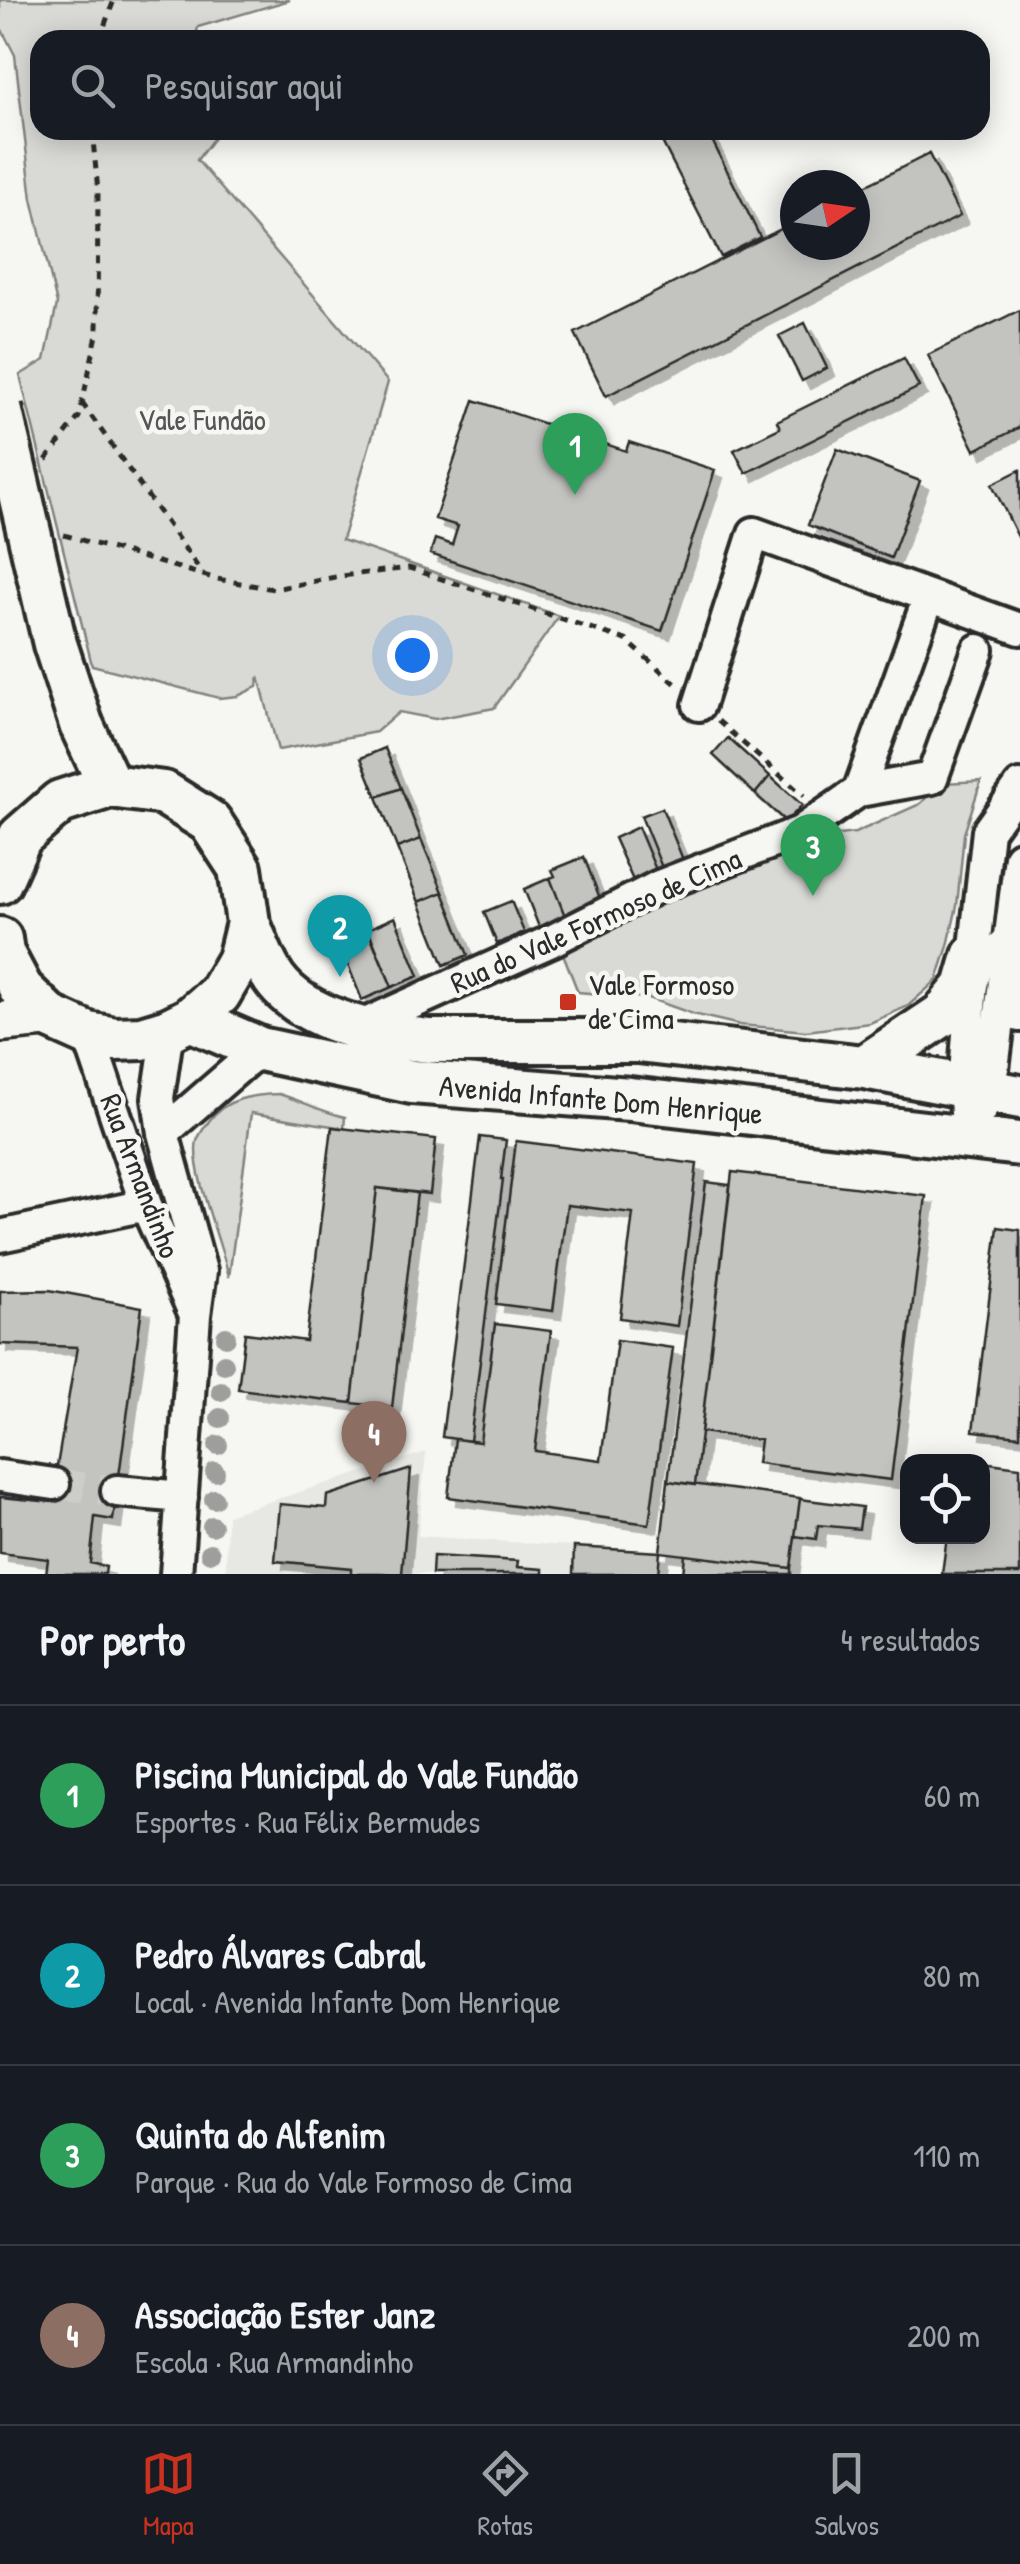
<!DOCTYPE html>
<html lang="pt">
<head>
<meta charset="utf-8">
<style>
	body { margin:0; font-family:"Patrick Hand",sans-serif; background:#20242c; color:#f1f3f6 }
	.controls { position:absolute; right:30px; bottom:30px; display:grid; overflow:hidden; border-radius:20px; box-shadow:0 5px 25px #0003 }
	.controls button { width:90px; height:90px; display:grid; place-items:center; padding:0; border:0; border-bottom:2px solid #363941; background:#171b24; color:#f1f3f6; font:50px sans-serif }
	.compass { position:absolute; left:780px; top:170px; width:90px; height:90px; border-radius:50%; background:#171b24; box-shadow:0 5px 25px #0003; rotate:77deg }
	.you { position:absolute; left:412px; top:655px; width:35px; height:35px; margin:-25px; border:8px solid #fff; border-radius:50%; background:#1a73e8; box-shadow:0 0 0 15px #1a73e833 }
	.badge { display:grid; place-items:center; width:65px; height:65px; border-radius:50%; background:#c8321e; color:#fff; font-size:32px; font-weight:700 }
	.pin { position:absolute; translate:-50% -82px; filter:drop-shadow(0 2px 5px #0008) }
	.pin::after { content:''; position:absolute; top:52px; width:35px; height:30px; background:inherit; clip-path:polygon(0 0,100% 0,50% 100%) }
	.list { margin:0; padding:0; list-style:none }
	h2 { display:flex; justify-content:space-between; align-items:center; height:130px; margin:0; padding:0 40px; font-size:42px }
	h2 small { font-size:32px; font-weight:400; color:#9ea1a6 }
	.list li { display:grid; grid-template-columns:65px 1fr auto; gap:30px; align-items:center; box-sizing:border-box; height:180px; padding:0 40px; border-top:2px solid #363941 }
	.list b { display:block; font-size:38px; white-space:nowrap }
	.list p { margin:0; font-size:32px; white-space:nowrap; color:#9ea1a6 }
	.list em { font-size:32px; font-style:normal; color:#9ea1a6 }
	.icon { flex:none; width:55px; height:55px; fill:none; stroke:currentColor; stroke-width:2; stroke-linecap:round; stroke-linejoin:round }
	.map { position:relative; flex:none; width:1020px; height:1574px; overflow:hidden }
	.search { position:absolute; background:#171b24; box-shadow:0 5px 25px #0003; left:30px; right:30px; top:30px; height:110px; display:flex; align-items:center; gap:25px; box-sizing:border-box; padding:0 35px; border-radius:30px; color:#9ea1a6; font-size:38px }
	.sheet { height:850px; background:#171b24 }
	nav { display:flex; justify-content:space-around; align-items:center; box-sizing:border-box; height:140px; border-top:2px solid #363941; background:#171b24; font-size:28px; color:#9ea1a6 }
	nav a { display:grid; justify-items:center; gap:5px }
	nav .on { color:#c8321e }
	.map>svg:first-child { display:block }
	.built { fill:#e7e7e3 }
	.green { fill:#d9d9d5; stroke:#828280; stroke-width:2.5 }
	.building { fill:#c3c3c0; stroke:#2b2b2b; stroke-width:2.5; filter:url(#shadow) }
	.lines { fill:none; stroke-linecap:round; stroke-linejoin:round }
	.minor-tunnel { stroke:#cdcdca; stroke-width:30; stroke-dasharray:30 15; stroke-linecap:butt }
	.minor-casing { stroke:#2b2b2b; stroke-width:38 }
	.major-casing { stroke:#2b2b2b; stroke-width:45 }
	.highway-casing { stroke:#2b2b2b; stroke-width:50 }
	.path { stroke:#2b2b2b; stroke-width:5; stroke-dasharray:8 8; stroke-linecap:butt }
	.minor { stroke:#f6f6f2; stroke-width:30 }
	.major { stroke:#f6f6f2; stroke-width:38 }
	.highway { stroke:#f6f6f2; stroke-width:42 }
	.highway-bridge-casing { stroke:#2b2b2b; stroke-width:50; stroke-linecap:butt }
	.highway-bridge { stroke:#f6f6f2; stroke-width:42 }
	.tree { fill:#9e9e9c }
	.poi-dot { fill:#c8321e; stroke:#f6f6f2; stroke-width:4 }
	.labels { text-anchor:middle; stroke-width:9; stroke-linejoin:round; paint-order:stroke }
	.park-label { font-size:30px; fill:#565656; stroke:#f6f6f2 }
	.street-label { font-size:30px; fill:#2b2b2b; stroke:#f6f6f2 }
	.poi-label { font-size:30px; fill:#2b2b2b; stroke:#f6f6f2; text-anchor:start }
</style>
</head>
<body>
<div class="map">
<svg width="1020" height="1574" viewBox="0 0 1020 1574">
	<defs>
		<filter id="shadow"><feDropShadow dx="8" dy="8" stdDeviation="0" flood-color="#0004"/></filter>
	</defs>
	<rect width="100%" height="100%" fill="#f6f6f2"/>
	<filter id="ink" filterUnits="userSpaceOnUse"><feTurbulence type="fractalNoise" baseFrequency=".01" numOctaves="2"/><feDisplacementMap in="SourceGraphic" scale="20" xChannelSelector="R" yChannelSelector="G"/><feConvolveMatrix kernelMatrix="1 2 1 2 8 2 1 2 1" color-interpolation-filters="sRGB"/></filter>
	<g filter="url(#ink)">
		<path class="built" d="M426 1452 418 1536 660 1552 658 1574H226L227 1515Z"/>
		<path class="green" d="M0 0H290L198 27 195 40H40V130H220L197 160 388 382 342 540 559 616 494 708 435 719 399 712 376 732 278 750 259 677 257 687 238 696 219 698 92 665 20 375 45 360 57 304 32 199 15 55 0 26Z
			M981 781 964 834 957 906 948 946 937 980 908 1006 870 1023 806 1031 740 1025 693 1014 648 998 578 992 562 951 689 885 806 839 855 833 920 804 943 783Z
			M279 1094C302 1101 322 1112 345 1117L344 1128 251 1113 229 1277C222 1244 190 1170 197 1141 199 1134 205 1127 209 1121 225 1098 253 1095 279 1094Z"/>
		<path class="building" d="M656 130H707L760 237 721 257Z
			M929 154 960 216 606 396 575 333 795 222V245H855V191Z
			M1020 310V427L975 450 928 355Z
			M805 323 827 368 802 381 779 336Z
			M904 358 919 387 746 473 734 450 780 428 777 421Z
			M474 400 626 451 629 442 715 470 662 631 430 554 435 539 452 545 458 526 435 519Z
			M837 449 920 481 891 558 808 525Z
			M1020 470V541L992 484Z
			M728 738 770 776 755 794 713 755Z
			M385 748 401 788 377 797 361 758Z
			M770 776 802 805 786 822 755 794Z
			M401 788 421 839 397 848 377 797Z
			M662 808 686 867 665 875 641 816Z
			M638 827 659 877 636 887 614 838Z
			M421 839 443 892 419 902 397 848Z
			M584 857 601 901 565 916 550 878 555 876 552 870Z
			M550 878 565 916 539 927 524 889Z
			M443 892 468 955 444 965 419 902Z
			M511 901 524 932 497 944 484 912Z
			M395 917 419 976 392 987 368 929Z
			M369 933 392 987 362 1000 340 945Z
			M332 1127 436 1139 430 1194 377 1188 352 1403 238 1389 245 1333 306 1341Z
			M480 1137 506 1140 501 1179H503L470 1441 442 1437Z
			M516 1141 697 1164 677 1326 620 1318 633 1213 567 1205 553 1311 496 1304Z
			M732 1172 926 1196 891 1480 757 1463 760 1440 701 1432Z
			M706 1182 730 1185 695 1485 668 1481Z
			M377 1188 417 1193 392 1408 352 1403Z
			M998 1227 1020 1230V1436L973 1431Z
			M49 1290 142 1307 113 1520 95 1517 90 1563 106 1567 105 1574H46L48 1559 0 1553V1497L51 1502 77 1347 0 1344V1291Z
			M495 1324 551 1331 535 1451 601 1460 617 1340 673 1348 649 1524 448 1497 455 1439 480 1442Z
			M982 1462 1020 1467V1574H942L947 1536H982Z
			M411 1469 402 1574H351V1568L275 1561 280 1504 326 1508 327 1496Z
			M668 1481 800 1498 791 1568 660 1552Z
			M800 1499 862 1507 859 1529 818 1525 816 1539 795 1536Z
			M574 1547 660 1552 658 1574H573Z
			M685 1555 791 1568V1574H683Z
			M433 1556 518 1561 517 1567 543 1569V1574H432Z"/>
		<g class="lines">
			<path class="minor-tunnel" d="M54 1484 117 1491"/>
			<defs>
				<path id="minor" d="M699 705 754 533 1020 629
					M859 791 932 778 978 650
					M359 1027 551 941 659 886 800 832 859 791 929 597
					M168 1030 158 1098 163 1133 201 1271 195 1315 176 1574
					M88 1034 146 1205 195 1315
					M982 1108 990 1092 1020 857
					M163 1133 260 1049
					M968 1138 964 1087 974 956 988 831 1020 786
					M0 1236 146 1205
					M0 1476 54 1484
					M117 1491 182 1497"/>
				<path id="major" d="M0 1022 50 1017"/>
				<path id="highway" d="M81 724 110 786
					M0 882 20 837 60 802 110 786 164 793 210 822 240 868 248 923 239 960 219 994 190 1019 168 1030 142 1038 115 1039 88 1034 50 1017 21 989 2 953 0 939
					M248 923C255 939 261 957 270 972 298 1021 378 1035 429 1041H638L864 1067 1020 1097
					M1008 949 1014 990 1020 1010
					M190 1019 260 1049 412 1082 630 1099 1020 1144
					M864 1067 942 1015 965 987 974 956"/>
			</defs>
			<use href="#minor" class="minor-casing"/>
			<use href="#major" class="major-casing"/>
			<use href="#highway" class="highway-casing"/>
			<path class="path" d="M99 40 114 0
				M82 403 202 573
				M46 460 79 417 97 335 98 191 92 130
				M64 535 217 579 274 589 341 576 409 568 626 640 676 684
				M718 721 804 796"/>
			<use href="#minor" class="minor"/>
			<use href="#major" class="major"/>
			<use href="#highway" class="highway"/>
			<defs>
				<path id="highway-bridge" d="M0 408 55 644 81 724"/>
			</defs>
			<use href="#highway-bridge" class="highway-bridge-casing"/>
			<use href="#highway-bridge" class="highway-bridge"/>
		</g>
		<g class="tree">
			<circle cx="226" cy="1337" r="10"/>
			<circle cx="224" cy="1364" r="10"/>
			<circle cx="221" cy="1391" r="10"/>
			<circle cx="220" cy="1418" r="10"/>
			<circle cx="218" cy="1445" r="10"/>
			<circle cx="215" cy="1472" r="10"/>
			<circle cx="214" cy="1499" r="10"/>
			<circle cx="212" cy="1526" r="10"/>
			<circle cx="210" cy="1553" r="10"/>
		</g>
	</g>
	<rect class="poi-dot" x="558" y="992" width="20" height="20" rx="5"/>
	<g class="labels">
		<g class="park-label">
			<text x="202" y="430">Vale Fundão</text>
		</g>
		<g class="street-label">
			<text transform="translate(596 921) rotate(-24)" y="10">Rua do Vale Formoso de Cima</text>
			<text transform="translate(601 1100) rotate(5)" y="10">Avenida Infante Dom Henrique</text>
			<text transform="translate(140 1176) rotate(69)" y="10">Rua Armandinho</text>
		</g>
		<g class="poi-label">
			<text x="588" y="995">Vale Formoso<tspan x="588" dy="34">de Cima</tspan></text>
		</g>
	</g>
</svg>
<div class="controls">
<button><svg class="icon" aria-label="locate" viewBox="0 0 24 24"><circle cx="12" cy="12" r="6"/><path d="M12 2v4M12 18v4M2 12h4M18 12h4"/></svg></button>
</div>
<svg class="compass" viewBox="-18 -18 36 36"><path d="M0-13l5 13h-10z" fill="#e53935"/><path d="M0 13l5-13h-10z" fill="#9ea1a6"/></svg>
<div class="you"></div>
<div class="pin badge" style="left:575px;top:495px;background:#2e9e5b">1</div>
<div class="pin badge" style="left:340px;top:977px;background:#0f9aa8">2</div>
<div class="pin badge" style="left:813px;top:896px;background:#2e9e5b">3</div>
<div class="pin badge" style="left:374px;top:1483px;background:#8d6e63">4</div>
<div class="search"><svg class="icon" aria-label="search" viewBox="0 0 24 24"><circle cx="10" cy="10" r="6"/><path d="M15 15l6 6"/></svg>Pesquisar aqui</div>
</div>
<section class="sheet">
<h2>Por perto<small>4 resultados</small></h2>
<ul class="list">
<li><span class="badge" style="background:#2e9e5b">1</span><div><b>Piscina Municipal do Vale Fundão</b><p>Esportes · Rua Félix Bermudes</p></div><em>60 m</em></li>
<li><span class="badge" style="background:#0f9aa8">2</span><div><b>Pedro Álvares Cabral</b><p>Local · Avenida Infante Dom Henrique</p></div><em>80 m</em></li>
<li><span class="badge" style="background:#2e9e5b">3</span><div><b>Quinta do Alfenim</b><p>Parque · Rua do Vale Formoso de Cima</p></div><em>110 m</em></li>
<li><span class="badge" style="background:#8d6e63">4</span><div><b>Associação Ester Janz</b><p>Escola · Rua Armandinho</p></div><em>200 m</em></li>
</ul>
</section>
<nav>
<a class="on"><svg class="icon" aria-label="map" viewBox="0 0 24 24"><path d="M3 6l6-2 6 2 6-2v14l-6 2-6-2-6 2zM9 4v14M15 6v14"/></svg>Mapa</a>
<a><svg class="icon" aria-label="directions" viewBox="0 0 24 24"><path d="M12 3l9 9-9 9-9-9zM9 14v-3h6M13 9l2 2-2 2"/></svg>Rotas</a>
<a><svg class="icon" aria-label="saved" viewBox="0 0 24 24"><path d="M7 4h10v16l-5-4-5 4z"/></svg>Salvos</a>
</nav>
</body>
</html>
